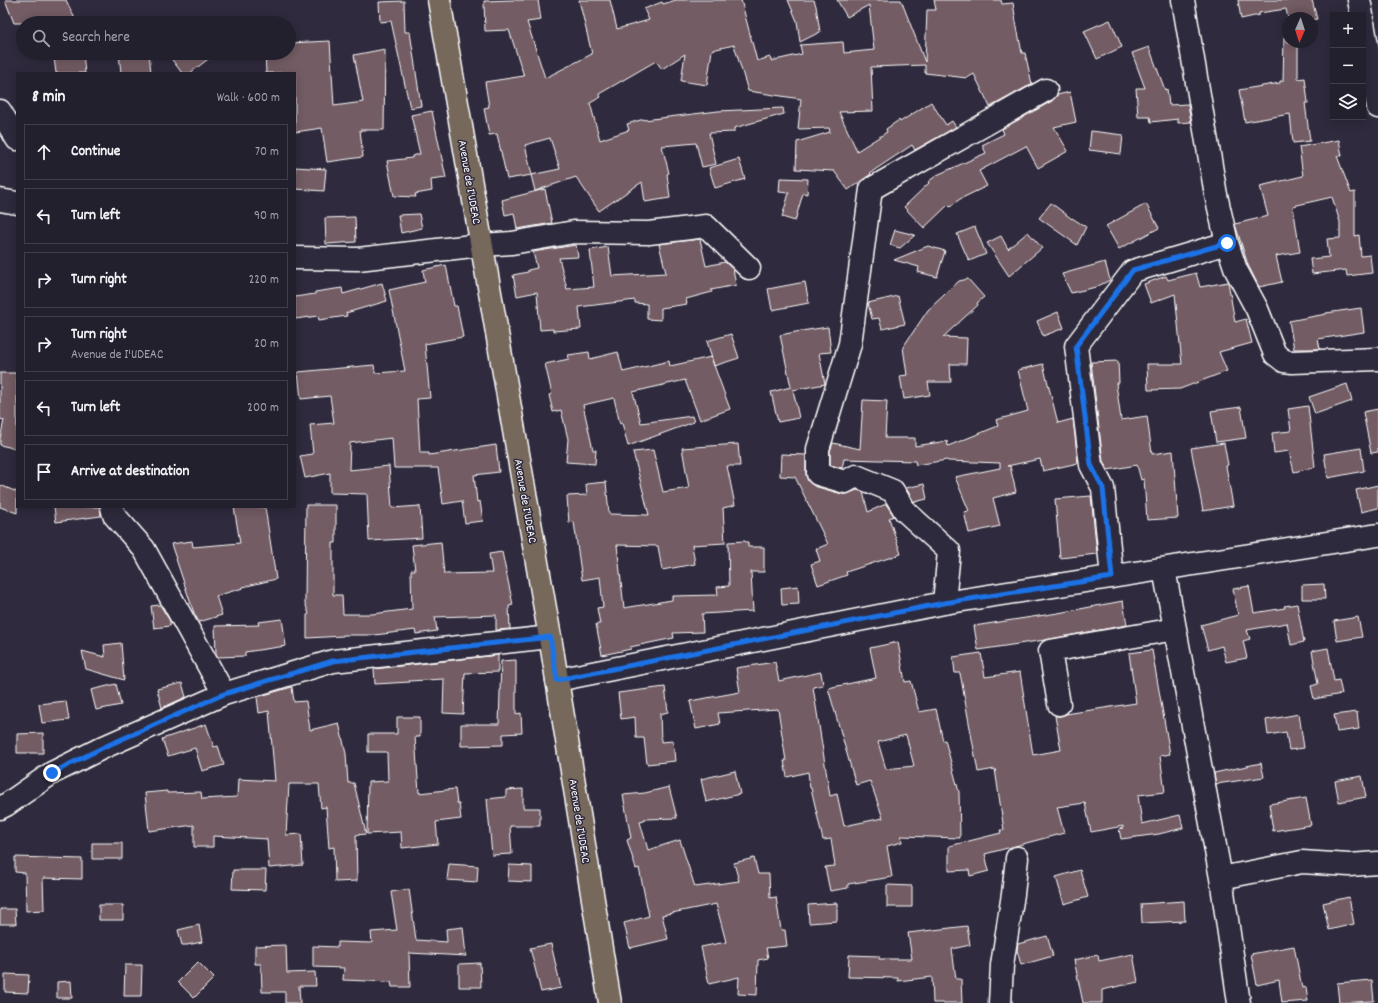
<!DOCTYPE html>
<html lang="en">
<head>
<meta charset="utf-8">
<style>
	body { margin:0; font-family:Dekko,sans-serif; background:#2b2836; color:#f1f3f6 }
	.controls { position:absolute; right:12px; top:12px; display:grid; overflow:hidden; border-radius:0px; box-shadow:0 2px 10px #0003 }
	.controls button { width:36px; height:36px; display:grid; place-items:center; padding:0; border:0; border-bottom:1px solid #403e4a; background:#23202e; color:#f1f3f6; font:20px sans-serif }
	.compass { position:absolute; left:1282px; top:12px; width:36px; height:36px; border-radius:50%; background:#23202e; box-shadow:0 2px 10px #0003; rotate:183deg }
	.stop { position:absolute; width:12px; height:12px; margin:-9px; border:3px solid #1a73e8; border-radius:50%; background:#fff }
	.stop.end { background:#1a73e8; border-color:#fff; box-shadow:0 1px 4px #0008 }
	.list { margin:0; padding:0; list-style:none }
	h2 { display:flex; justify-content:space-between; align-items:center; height:52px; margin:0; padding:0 16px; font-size:17px }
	h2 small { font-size:13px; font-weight:400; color:#a3a3aa }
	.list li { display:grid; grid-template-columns:26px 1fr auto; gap:12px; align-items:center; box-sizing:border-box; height:56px; margin:0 8px 8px; padding:0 8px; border:1px solid #403e4a; border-radius:0px }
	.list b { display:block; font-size:15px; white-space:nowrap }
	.list p { margin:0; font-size:13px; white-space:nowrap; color:#a3a3aa }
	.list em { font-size:13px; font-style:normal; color:#a3a3aa }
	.icon { flex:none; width:22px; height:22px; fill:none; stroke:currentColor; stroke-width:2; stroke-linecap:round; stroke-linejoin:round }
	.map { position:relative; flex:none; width:1378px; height:1003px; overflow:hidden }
	.search { position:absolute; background:#23202e; box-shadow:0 2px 10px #0003; left:16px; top:16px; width:280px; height:44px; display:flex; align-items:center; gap:10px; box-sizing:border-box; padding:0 14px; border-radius:22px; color:#a3a3aa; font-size:15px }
	.panel { position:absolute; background:#23202e; box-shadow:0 2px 10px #0003; left:16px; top:72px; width:280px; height:436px; border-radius:0px }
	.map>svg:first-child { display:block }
	.building { fill:#735b64; stroke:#fff; fill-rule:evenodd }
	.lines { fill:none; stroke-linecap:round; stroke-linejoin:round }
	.minor-casing { stroke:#fff; stroke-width:25 }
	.major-casing { stroke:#fff; stroke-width:25 }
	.minor { stroke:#2f2a3d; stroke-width:22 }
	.major { stroke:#76695c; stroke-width:22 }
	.route { stroke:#1a73e8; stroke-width:5 }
	.labels { text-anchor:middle; stroke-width:3; stroke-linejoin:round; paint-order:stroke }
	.street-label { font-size:12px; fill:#fff; stroke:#2f2a3d }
</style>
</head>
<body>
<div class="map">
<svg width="1378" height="1003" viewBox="0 0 1378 1003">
	<rect width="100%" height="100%" fill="#2f2a3d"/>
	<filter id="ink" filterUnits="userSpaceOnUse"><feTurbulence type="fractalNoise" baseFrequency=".025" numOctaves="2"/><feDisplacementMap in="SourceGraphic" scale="8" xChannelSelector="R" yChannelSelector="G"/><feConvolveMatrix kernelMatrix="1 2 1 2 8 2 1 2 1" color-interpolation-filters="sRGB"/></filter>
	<g filter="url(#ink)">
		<path class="building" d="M5 0H66L77 23H14Z
			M513 0H538L541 20 527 22 545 78 592 54 579 0H610L617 29 649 20 644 9 662 2 663 4 676 0H741L757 61 770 57 771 61 802 54 800 45 843 42 844 53 874 50 869 5 847 17 837 0H901L925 62 927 10H936L934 0H1001L1002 4 1013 3 1016 22 1022 53H1025L1032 84 990 107 974 74 967 78 925 73V65L871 67 873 111 839 112 857 151 887 132 886 129 899 120 900 122 931 102 946 125 952 121 956 127 915 150 912 145 870 173 871 174 848 190 834 171 796 169 797 142 830 132 829 128 798 129 801 99 748 91 734 45 712 50 707 85 681 81 685 54 662 69 656 61 599 94 601 97 590 103 600 140 629 130 627 124 644 119V120L718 111 783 108 784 114 734 128V132L709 133 716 164 702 167 696 143 662 146 669 173 667 174 670 198 645 202 642 182 599 211 576 177 535 191 531 175 560 169 550 138 525 145 532 175 507 179 497 134 489 135 484 108 489 107 485 82 524 76 509 30 485 31 484 1Z
			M788 0H814L816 6 820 32 800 42 797 21Z
			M1238 0H1312L1317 19 1312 20V18H1288L1286 9 1259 13V15L1241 19Z
			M404 1 405 32H410L421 106 410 108 391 21 380 22 379 2Z
			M1110 20 1122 47 1097 59 1084 31Z
			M1284 37H1288V42H1298V79L1305 78 1308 103H1305L1310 141 1293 143 1290 114 1245 122 1239 90 1280 83V81H1283Z
			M330 41 334 106 363 102 354 55 385 49 384 130H360L363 157 327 162 322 128 295 132V73H266L265 53H289V43Z
			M1149 47 1165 90 1167 89 1169 105 1188 104 1191 122 1178 123V119L1151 122 1150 117H1138L1136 88H1145L1132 53Z
			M83 53 85 73H56L54 58Z
			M119 53H149L151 73H121Z
			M167 53H216L190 73H182Z
			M1070 92 1076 122 1054 127 1068 151 1038 168 1026 146 979 171 987 186 960 199 950 207 948 205 924 228 904 207 929 183 928 182 937 175 986 153 982 145 1004 134 1002 129 1052 101 1057 95Z
			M432 111 446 178 431 180 432 191 415 194 416 197 394 196 387 161 412 158V156L420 154 411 115Z
			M1091 131 1123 135 1121 154 1089 150Z
			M1339 140 1342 156H1337L1351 193 1355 192V236L1359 235 1361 256 1370 255 1372 273 1347 276 1346 270 1312 274 1310 259 1329 257 1327 239 1340 238V222L1332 197 1293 206 1300 252 1276 256 1282 282 1259 287 1248 265 1235 224 1268 216 1260 186 1303 176 1299 147Z
			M739 159 745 179 715 188 709 168Z
			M295 167 326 169 324 191 295 189Z
			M780 178 808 179 807 194 803 193 795 221 782 217 789 193 779 192Z
			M545 189 552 223 517 229 514 213 505 215 502 200Z
			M1051 203 1072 219V218L1086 227 1077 245 1039 218Z
			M1146 204 1159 228 1119 249 1106 226Z
			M419 214 422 228 401 233 398 215Z
			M355 217 356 242 326 244 325 218Z
			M975 227 986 254 969 261 957 234Z
			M895 230 915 235 900 248 890 245Z
			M1028 232 1042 248 1009 276 987 243 1001 236 1008 249Z
			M700 239 706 266 725 262 733 269 736 285 711 290 712 292 686 299 687 304 661 308V320L647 319V304L635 303V300L579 307 581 329 553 331V329L540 330 537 292 517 296 513 275 528 272V270L537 268 533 252 576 245 578 257 559 258 567 289 594 287 590 250 608 247 612 276 666 273 659 244Z
			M928 246 945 251 937 277 918 272 919 267 894 260Z
			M1105 262 1110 280 1096 287 1071 293 1062 274Z
			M446 265 454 306H457L463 337 425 344 430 398 417 399 420 453H429V455L496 445 499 472 474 475 477 502 480 501 483 521 465 523 462 501 443 504 438 468H394L392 438 350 443 349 470 389 466 392 508 420 506 422 538 369 541 367 494 330 493V473L305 478 300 456 313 454 310 425 334 423 330 396 301 399 298 372 374 365 375 373 405 371 389 290 425 282 423 270Z
			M1196 273 1200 287 1228 282 1235 322 1246 319 1252 343 1219 352 1227 371 1180 389 1148 390 1147 364H1182L1175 294 1151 303 1144 284 1166 276 1168 280Z
			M968 279 984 297 977 303 978 305 943 337 967 338 966 364H950L951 382H928L930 395 904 399 900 376 907 375 903 347 928 310 959 281Z
			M805 282 809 303 772 310 768 289Z
			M382 283 387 301 346 313 347 316 319 320 318 316 295 319V297L315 294V292L342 288 343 294Z
			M898 296 905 324 882 329 879 318 872 319 868 303Z
			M1361 308 1364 332 1318 339 1320 349H1294L1289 321 1326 314V313Z
			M1058 312 1064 328 1043 336 1037 321Z
			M828 327 831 352 819 353 825 384 793 390 799 418 778 422 771 392 791 387 780 335 801 331Z
			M731 334 739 358 714 366 707 341Z
			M589 352 590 359 618 352 623 372 669 361 670 366 711 357 730 409 700 420 685 380 633 392 641 423 692 416 694 422 628 446 622 423 620 424 614 398 583 405 593 450H596L595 464 566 462 568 439 561 410 553 412 549 395 552 394 545 364 569 359 568 355Z
			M1118 361 1119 383H1116L1121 420 1147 416 1152 454 1173 451 1178 518 1147 520 1144 479 1141 480 1137 465 1108 470 1103 461 1091 362Z
			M1043 364 1058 423 1073 419 1078 463 1043 471 1040 459 1007 466H1010L1016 492 993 498 1000 526 969 533 964 512 969 511 955 477 1000 468V463L948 461 947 460 916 465 915 461 844 459 842 468 830 465V451L833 443 860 449 863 400 887 401 885 438H915V446L947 441 948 446 998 426 996 420 1028 411 1018 370Z
			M0 373H17V449L0 445V439L4 420 0 419Z
			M1347 384 1352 401 1315 414 1309 397Z
			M1308 406 1315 467 1294 472 1289 451 1274 453 1272 433 1291 431 1288 409Z
			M1241 407 1246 438 1216 442 1211 411Z
			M1378 409V452L1371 453 1363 412Z
			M1224 443 1228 465 1226 466 1233 506 1203 511 1191 448Z
			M738 444 740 466H727L735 505 723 508 725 543 692 545 695 564 662 570 658 546 617 545 624 608 672 600V596L718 595 717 587 729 586 728 542 745 541V542H748V547H764V572H751L753 611 702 614 703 632 673 633 674 638 630 647 631 649 602 655 596 624H600L597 608 603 607 600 577 582 580 574 522 569 523 567 496 587 495 586 484 606 482 609 514 649 515 633 452 653 450 663 492 689 488 682 448Z
			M1361 448 1364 471 1328 478 1324 454Z
			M781 454 806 455V474L808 481 814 486 842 494H847L857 490 863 492 868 512 886 504 894 516 889 518 901 554 846 572 847 575 818 585 811 564 820 561 816 549 828 544 795 477 780 476Z
			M924 484 927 499 914 502 906 488Z
			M0 485 17 492V513L0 507Z
			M1378 485V508L1361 512 1356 490Z
			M1091 496 1097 554 1060 558 1055 499Z
			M306 505H336V543H333V595H342L343 614H372L412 609 411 570H415L412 545 441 542 444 574 492 573 489 554 502 552 513 605 509 606 510 629 496 630V615L435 617 437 631 416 634 415 630 375 635H343V636L307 638V615L309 614 305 603Z
			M54 507H100L101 516 56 522Z
			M234 507H265L276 579 243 587V588L216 596 222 615 199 622 194 613 171 544 192 541 193 547 240 543Z
			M1324 584 1325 599H1302V585Z
			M798 586 799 604 782 605 781 588Z
			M1249 586 1254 613 1285 608 1284 606 1297 604 1304 642 1291 645 1287 623 1247 630 1250 639 1243 641 1247 658 1226 662 1222 646 1208 650 1201 625 1238 615 1233 589Z
			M1123 601 1127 625 1045 640 978 650 974 626 1058 613Z
			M160 605 170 621V626L154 628 151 606Z
			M1358 617 1362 637 1337 641 1334 621Z
			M282 619 286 646 245 652V656L218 657 216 654 215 626 259 625 258 622Z
			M898 642 905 682 911 681 919 712 936 709 943 741 945 740 959 792 960 838 901 836 902 842 887 846 892 877 848 884V888L830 891 825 867 835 866 831 839 823 840 811 788H810L808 772 787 777 784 761H786L778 709 718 713 720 724 696 729 690 701 740 692 736 668 775 662 779 681 821 672 823 685 813 687 830 796 837 794 844 826 883 818 870 781 856 785 828 688 876 678 870 648ZM906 735 914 766 886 769 878 742Z
			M121 643 124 680 86 669 82 651 105 657 104 645Z
			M1328 648 1334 681 1339 680 1342 694 1314 699 1311 686 1318 684 1312 651Z
			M1152 650 1170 754 1160 756 1165 792 1138 795 1142 824 1180 815 1183 828 1159 834 1121 839 1119 829 1123 828V826L1091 832 1085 803 1057 807 1064 833 985 854 989 871 970 876 969 870 949 871V846L1001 833 1000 830H1004L995 769 978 772 960 673H955L953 657 981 653 985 677 1020 672 1033 755 1061 750 1055 716H1061L1066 714 1136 703 1129 653Z
			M498 655V672L465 673 463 714 443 713 444 679 409 681 410 682 375 684 374 669Z
			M516 660V714L521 713 522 733 503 734V745L461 746V724H499L501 661Z
			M182 683 186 697 162 708 157 689Z
			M116 684 121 705 96 710 91 690Z
			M292 687 294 702 306 701 310 730 339 723 346 754 348 783H354L366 834 356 835 357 881 335 882 334 847 329 848 326 807 321 808 319 784H289L286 835 301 834 303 865 269 868 267 839 213 836V847H194V825L149 831 145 793 167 791V793L201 792 202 799 237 797 238 779 275 781 269 711 259 713 257 697Z
			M665 687 668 712 660 714 661 742 673 741 675 761 647 764 644 738H636L635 717 621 719 618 693Z
			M66 701 69 720 42 723 39 704Z
			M1357 712 1359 729 1337 732 1334 715Z
			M1299 714 1304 748 1289 750 1286 732 1268 735 1266 720Z
			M397 717H420V737H415L419 793 455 789 457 803H459L461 819 436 822 438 844 402 848 401 832 367 834 368 782 388 781 387 752H368V734H397Z
			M206 724 214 747 218 746 224 765 202 771 195 748 168 756 162 739Z
			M43 733V753H17V734Z
			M1261 763 1264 777 1216 784 1214 773Z
			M735 771 740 794 706 802 701 779Z
			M1362 776 1366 797 1339 802 1335 781Z
			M669 787 677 818 644 819V821L640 822 648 850 680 840 695 887 739 881 734 863 754 858 758 874H769L770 898 776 897 781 930H785L787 946 766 948 768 958 758 960 757 995 738 994 739 977 709 984 701 947 726 942 716 904 662 915 668 939 630 948 624 923 649 916 639 868 636 869 627 840 631 838 623 795 645 793Z
			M523 789V808H540V826H510L512 854 492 855 487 799 506 797V790Z
			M1306 798 1311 825 1273 831 1269 804Z
			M92 843H122V859H92Z
			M15 857 82 859V879L43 878 44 910 26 911 25 873 15 872Z
			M449 864 478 866 477 882 447 880Z
			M509 865 532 866V882L508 881Z
			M233 870H266L265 890 232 889Z
			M1080 870 1088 897 1064 904 1056 877Z
			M887 885 912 886V907H887Z
			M409 889 416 940 447 942 446 929 463 927 466 956 409 953 410 987H392L391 982 343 980 344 968 313 967V946L338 947V942L372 943 371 932 397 930 391 892Z
			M1349 897 1354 924 1329 930 1323 903Z
			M1184 901 1185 921 1142 923 1141 904Z
			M837 903V921L809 923 808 905Z
			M99 905H123V920H99Z
			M0 909H15L16 924H0Z
			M199 925 202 942 187 945H182L178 930Z
			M967 926 970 945 952 949 956 979H961L962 1003H933L932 977 898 981V978L848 977 849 955 879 956V959H912L908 933Z
			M1047 936 1053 956 1021 965 1017 950 1018 944Z
			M551 944 561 988 541 992 530 948Z
			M286 945 287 973 315 972 316 986H299L300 1003H285V992H262L261 964H255V946Z
			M1294 946 1302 988 1306 987 1308 1001 1282 1003 1279 980 1257 985 1251 954Z
			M1133 954 1138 982 1102 990V1003H1083L1074 960 1098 955 1099 961Z
			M198 962 214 978 194 998 178 982Z
			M480 963 481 987H459V964Z
			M125 965H142L141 996H124Z
			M5 974 29 975 28 993 5 992Z
			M1372 980 1374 1001 1339 1003 1337 983Z
			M71 981 72 998H57V982Z"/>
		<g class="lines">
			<defs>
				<path id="minor" d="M1183 0 1216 195 1227 243 1236 270 1257 309 1275 354 1284 361 1292 362 1378 359
					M1359 0 1362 15
					M1363 23 1378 107
					M0 111 17 139
					M0 200 17 203
					M295 258 358 259 481 245 512 243 574 232 649 233 706 226 749 268
					M112 507 114 515 144 549 224 694
					M1164 569 1221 878 1239 1003
					M1112 577 1103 488 1091 465 1076 346 1133 271 1227 243
					M944 603 949 551 905 511 893 491 856 476 845 482 818 474V449L850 344 871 189 1046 90
					M557 680 944 603 1378 535
					M1059 704 1050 651 1175 629
					M0 808 6 805 52 773 104 747 224 694 333 661 550 637
					M1221 878 1302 862 1349 865 1378 863
					M1000 1003 1002 965 1013 894 1017 858"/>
				<path id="major" d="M439 0 550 637 610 1003"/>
			</defs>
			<use href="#minor" class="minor-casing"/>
			<use href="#major" class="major-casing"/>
			<use href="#minor" class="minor"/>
			<use href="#major" class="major"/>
		</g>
	</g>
	<g class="lines" filter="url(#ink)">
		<path class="route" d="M52 773 104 747 224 694 333 661 550 637 557 680 944 603 1112 577 1103 488 1091 465 1076 346 1133 270 1227 243"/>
	</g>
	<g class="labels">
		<g class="street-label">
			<text transform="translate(470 182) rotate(80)" y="4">Avenue de I'UDEAC</text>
			<text transform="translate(526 501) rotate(80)" y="4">Avenue de I'UDEAC</text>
			<text transform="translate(580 821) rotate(81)" y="4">Avenue de I'UDEAC</text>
		</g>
	</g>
</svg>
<div class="controls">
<button>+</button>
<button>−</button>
<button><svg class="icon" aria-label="layers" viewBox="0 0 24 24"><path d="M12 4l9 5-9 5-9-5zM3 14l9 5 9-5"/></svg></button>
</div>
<svg class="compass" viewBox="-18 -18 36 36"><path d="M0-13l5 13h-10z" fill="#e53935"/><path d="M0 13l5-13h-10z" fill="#a3a3aa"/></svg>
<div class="stop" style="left:1227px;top:243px"></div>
<div class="stop end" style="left:52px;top:773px"></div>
<div class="search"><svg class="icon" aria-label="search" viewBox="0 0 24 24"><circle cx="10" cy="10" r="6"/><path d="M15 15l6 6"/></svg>Search here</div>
<section class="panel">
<h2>8 min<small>Walk · 600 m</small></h2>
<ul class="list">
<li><svg class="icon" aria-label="ahead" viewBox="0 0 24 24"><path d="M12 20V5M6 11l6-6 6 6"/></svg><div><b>Continue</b></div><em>70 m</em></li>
<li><svg class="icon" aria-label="left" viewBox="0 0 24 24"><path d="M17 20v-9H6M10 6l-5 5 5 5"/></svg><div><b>Turn left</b></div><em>90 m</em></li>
<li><svg class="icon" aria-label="right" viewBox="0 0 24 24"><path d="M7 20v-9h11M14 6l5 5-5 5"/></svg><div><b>Turn right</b></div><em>220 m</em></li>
<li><svg class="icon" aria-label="right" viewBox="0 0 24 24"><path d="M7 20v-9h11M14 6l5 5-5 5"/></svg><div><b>Turn right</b><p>Avenue de I'UDEAC</p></div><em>20 m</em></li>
<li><svg class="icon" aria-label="left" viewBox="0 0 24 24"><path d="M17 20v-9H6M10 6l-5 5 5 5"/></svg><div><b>Turn left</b></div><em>200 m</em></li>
<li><svg class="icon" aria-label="arrive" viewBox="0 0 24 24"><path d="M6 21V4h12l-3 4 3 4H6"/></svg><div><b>Arrive at destination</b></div></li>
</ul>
</section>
</div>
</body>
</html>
